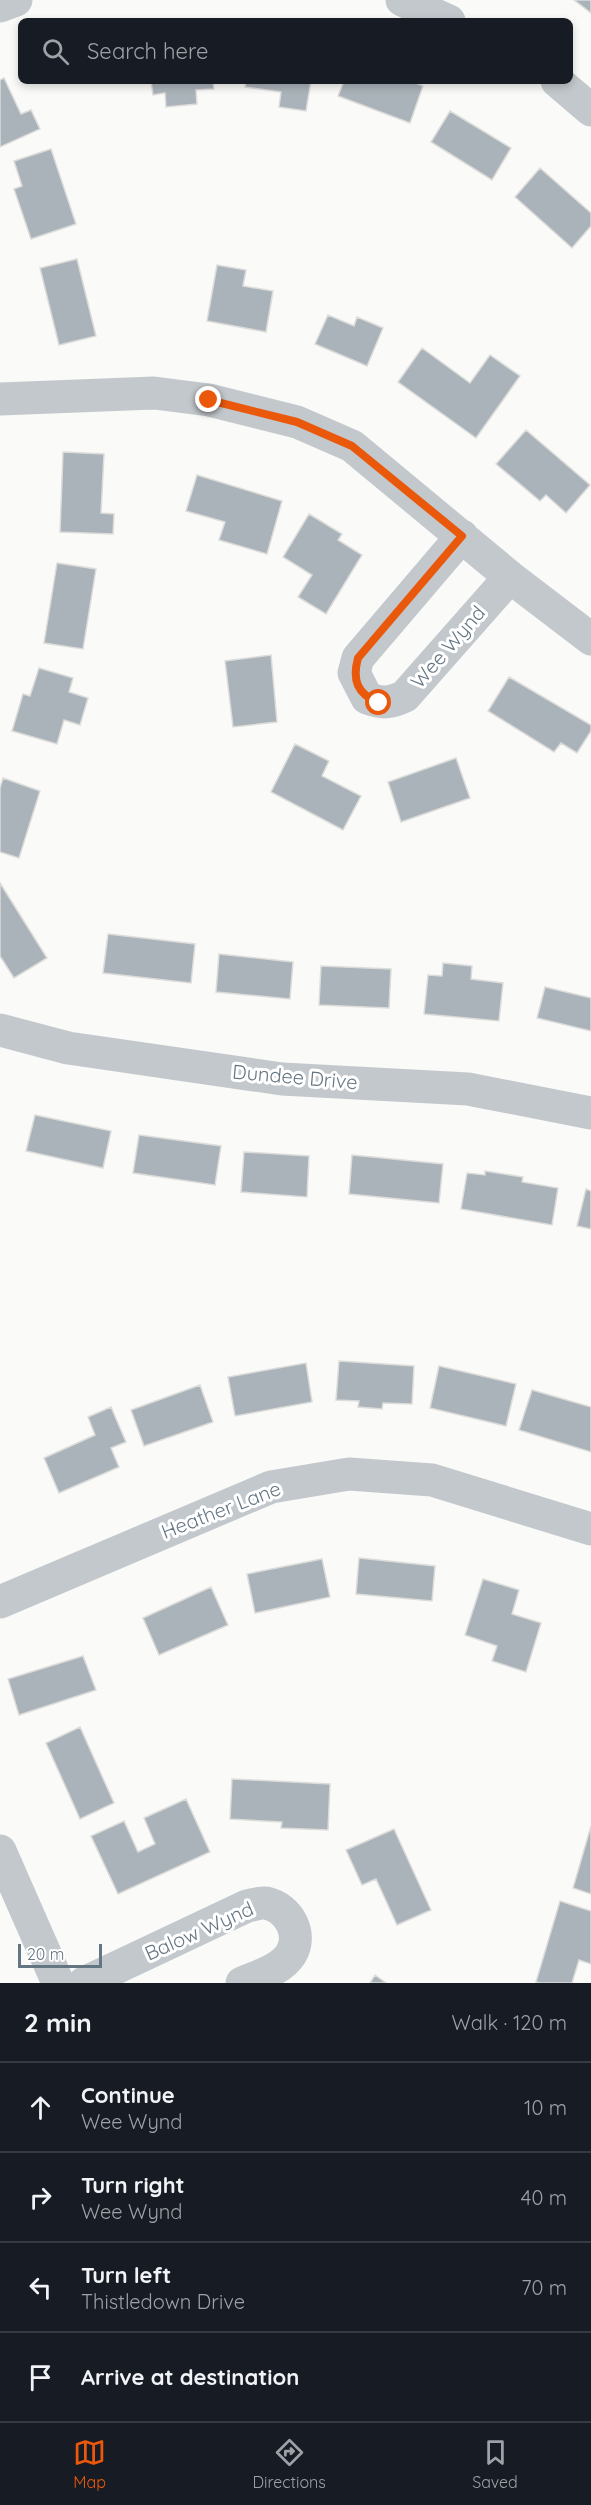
<!DOCTYPE html>
<html lang="en">
<head>
<meta charset="utf-8">
<style>
	body { margin:0; font-family:Quicksand,sans-serif; background:#20242c; color:#f1f3f6 }
	.scale { position:absolute; left:18px; bottom:15px; width:84px; box-sizing:border-box; padding-left:6px; border:3px solid #657683; border-top:0; font-size:16px; line-height:21px; white-space:nowrap; color:#657683; -webkit-text-stroke:4px #fff; paint-order:stroke }
	.stop { position:absolute; width:18px; height:18px; margin:-14px; border:4px solid #ea580c; border-radius:50%; background:#fff }
	.stop.end { background:#ea580c; border-color:#fff; box-shadow:0 2px 6px #0008 }
	.list { margin:0; padding:0; list-style:none }
	h2 { display:flex; justify-content:space-between; align-items:center; height:78px; margin:0; padding:0 24px; font-size:26px }
	h2 small { font-size:20px; font-weight:400; color:#9ea1a6 }
	.list li { display:grid; grid-template-columns:39px 1fr auto; gap:18px; align-items:center; box-sizing:border-box; height:90px; padding:0 24px; border-top:2px solid #363941 }
	.list b { display:block; font-size:22px; white-space:nowrap }
	.list p { margin:0; font-size:20px; white-space:nowrap; color:#9ea1a6 }
	.list em { font-size:20px; font-style:normal; color:#9ea1a6 }
	.icon { flex:none; width:33px; height:33px; fill:none; stroke:currentColor; stroke-width:2; stroke-linecap:round; stroke-linejoin:round }
	.map { position:relative; flex:none; width:591px; height:1983px; overflow:hidden }
	.search { position:absolute; background:#171b24; box-shadow:0 3px 9px #0003; left:18px; right:18px; top:18px; height:66px; display:flex; align-items:center; gap:15px; box-sizing:border-box; padding:0 21px; border-radius:9px; color:#9ea1a6; font-size:22px }
	.sheet { height:438px; background:#171b24 }
	nav { display:flex; justify-content:space-around; align-items:center; box-sizing:border-box; height:84px; border-top:2px solid #363941; background:#171b24; font-size:16px; color:#9ea1a6 }
	nav a { display:grid; justify-items:center; gap:3px }
	nav .on { color:#ea580c }
	.map>svg:first-child { display:block }
	.building { fill:#aab3b9; stroke:#dcdcda; stroke-width:1.5 }
	.lines { fill:none; stroke-linecap:round; stroke-linejoin:round }
	.minor { stroke:#c3c8cc; stroke-width:33 }
	.route { stroke:#ea580c; stroke-width:8 }
	.labels { text-anchor:middle; stroke-width:6; stroke-linejoin:round; paint-order:stroke }
	.street-label { font-size:20px; fill:#657683; stroke:#fff }
</style>
</head>
<body>
<div class="map">
<svg width="591" height="1983" viewBox="0 0 591 1983">
	<rect width="100%" height="100%" fill="#fafaf8"/>
	<path class="building" d="M574 0H591V13Z
		M4 78 21 114 31 110 40 129 0 147V80Z
		M151 81H213L214 89 196 90 197 104 166 107 165 93 153 95Z
		M246 81H311L306 111 279 107 281 92 245 87Z
		M344 81H411L423 86 410 123 338 96Z
		M450 111 511 148 492 180 431 142Z
		M51 149 76 224 31 239 14 189 22 186 14 161Z
		M540 168 591 213V226L572 248 515 197Z
		M77 259 96 336 59 345 40 268Z
		M217 265 246 270 243 286 273 291 266 332 207 321Z
		M328 315 354 326 357 317 383 328 367 366 315 344Z
		M422 348 470 383 490 355 520 376 476 438 398 382Z
		M526 430 590 485 566 513 546 495 540 501 496 464Z
		M63 452 104 454 101 513 114 514 113 534 60 532Z
		M197 475 282 501 267 554 219 540 225 522 186 511Z
		M309 514 342 534 338 540 362 555 326 614 298 597 312 575 283 557Z
		M57 563 96 569 83 649 44 643Z
		M271 655 277 722 233 727 225 661Z
		M39 668 73 678 69 692 88 698 80 725 64 720 57 744 12 731 23 694 30 696Z
		M509 677 591 725V731L577 753 561 743 554 752 488 711Z
		M295 744 329 761 322 776 361 796 343 830 271 792Z
		M456 758 470 798 401 822 388 782Z
		M3 778 40 791 19 858 0 852V788Z
		M0 883 47 958 14 978 0 956Z
		M108 934 195 944 191 983 103 973Z
		M219 954 293 962 290 999 216 992Z
		M443 963 472 966 471 979 503 983 499 1021 424 1014 428 975 442 976Z
		M321 966 391 969 389 1008 319 1005Z
		M545 987 591 998V1031L537 1018Z
		M35 1115 111 1131 103 1168 26 1151Z
		M139 1135 221 1146 215 1185 133 1173Z
		M244 1152 309 1156 307 1197 241 1192Z
		M352 1155 443 1164 439 1203 349 1194Z
		M485 1171 523 1177 522 1182 558 1188 552 1225 461 1209 467 1173 485 1175Z
		M586 1189 591 1191V1229L577 1226Z
		M339 1361 414 1366 412 1404 383 1403 382 1409 358 1407 359 1401 336 1400Z
		M306 1363 312 1402 235 1416 228 1377Z
		M439 1366 516 1384 506 1426 430 1408Z
		M200 1385 213 1422 144 1446 131 1410Z
		M532 1390 591 1407V1452L519 1430Z
		M111 1407 126 1442 111 1448 119 1467 59 1493 44 1458 95 1435 88 1417Z
		M359 1558 435 1566 432 1601 356 1594Z
		M322 1559 330 1597 255 1613 247 1574Z
		M483 1579 519 1590 512 1614 541 1623 526 1672 492 1661 497 1646 465 1635Z
		M211 1587 228 1625 159 1655 143 1618Z
		M83 1656 96 1690 19 1715 8 1679Z
		M80 1727 114 1803 80 1819 46 1743Z
		M232 1779 330 1784 328 1830 281 1828 282 1822 230 1819Z
		M186 1799 210 1852 118 1894 91 1836 124 1821 138 1852 155 1844 144 1818Z
		M591 1826V1894L573 1888Z
		M394 1829 431 1910 397 1925 376 1879 362 1885 346 1850Z
		M560 1901 591 1911V1964L579 1960 572 1983H540L536 1982Z
		M375 1975 386 1983H370Z"/>
	<g class="lines">
		<path class="minor" d="M402 0 449 21
			M0 6 16 0
			M557 81 591 110
			M0 399 154 393 209 400 297 422 352 446 510 577 591 639
			M462 536 358 658 354 673 367 698C382 704 391 703 405 696L510 577
			M0 1030 68 1048 282 1079 468 1089 591 1113
			M0 1602 271 1487 349 1474 432 1480 591 1529
			M0 1851 58 1983
			M84 1983 247 1906C253 1905 261 1902 266 1903 289 1908 303 1934 291 1954 281 1970 258 1976 242 1983"/>
	</g>
	<g class="lines">
		<path class="route" d="M209 400 297 422 352 446 462 536 358 658C352 680 357 694 379 703"/>
	</g>
	<g class="labels">
		<g class="street-label">
			<text transform="translate(448 647) rotate(-49)" y="7">Wee Wynd</text>
			<text transform="translate(295 1077) rotate(5)" y="7">Dundee Drive</text>
			<text transform="translate(221 1510) rotate(-21)" y="7">Heather Lane</text>
			<text transform="translate(199 1931) rotate(-24)" y="7">Balow Wynd</text>
		</g>
	</g>
</svg>
<div class="scale">20 m</div>
<div class="stop" style="left:379px;top:703px"></div>
<div class="stop end" style="left:209px;top:400px"></div>
<div class="search"><svg class="icon" aria-label="search" viewBox="0 0 24 24"><circle cx="10" cy="10" r="6"/><path d="M15 15l6 6"/></svg>Search here</div>
</div>
<section class="sheet">
<h2>2 min<small>Walk · 120 m</small></h2>
<ul class="list">
<li><svg class="icon" aria-label="ahead" viewBox="0 0 24 24"><path d="M12 20V5M6 11l6-6 6 6"/></svg><div><b>Continue</b><p>Wee Wynd</p></div><em>10 m</em></li>
<li><svg class="icon" aria-label="right" viewBox="0 0 24 24"><path d="M7 20v-9h11M14 6l5 5-5 5"/></svg><div><b>Turn right</b><p>Wee Wynd</p></div><em>40 m</em></li>
<li><svg class="icon" aria-label="left" viewBox="0 0 24 24"><path d="M17 20v-9H6M10 6l-5 5 5 5"/></svg><div><b>Turn left</b><p>Thistledown Drive</p></div><em>70 m</em></li>
<li><svg class="icon" aria-label="arrive" viewBox="0 0 24 24"><path d="M6 21V4h12l-3 4 3 4H6"/></svg><div><b>Arrive at destination</b></div></li>
</ul>
</section>
<nav>
<a class="on"><svg class="icon" aria-label="map" viewBox="0 0 24 24"><path d="M3 6l6-2 6 2 6-2v14l-6 2-6-2-6 2zM9 4v14M15 6v14"/></svg>Map</a>
<a><svg class="icon" aria-label="directions" viewBox="0 0 24 24"><path d="M12 3l9 9-9 9-9-9zM9 14v-3h6M13 9l2 2-2 2"/></svg>Directions</a>
<a><svg class="icon" aria-label="saved" viewBox="0 0 24 24"><path d="M7 4h10v16l-5-4-5 4z"/></svg>Saved</a>
</nav>
</body>
</html>
